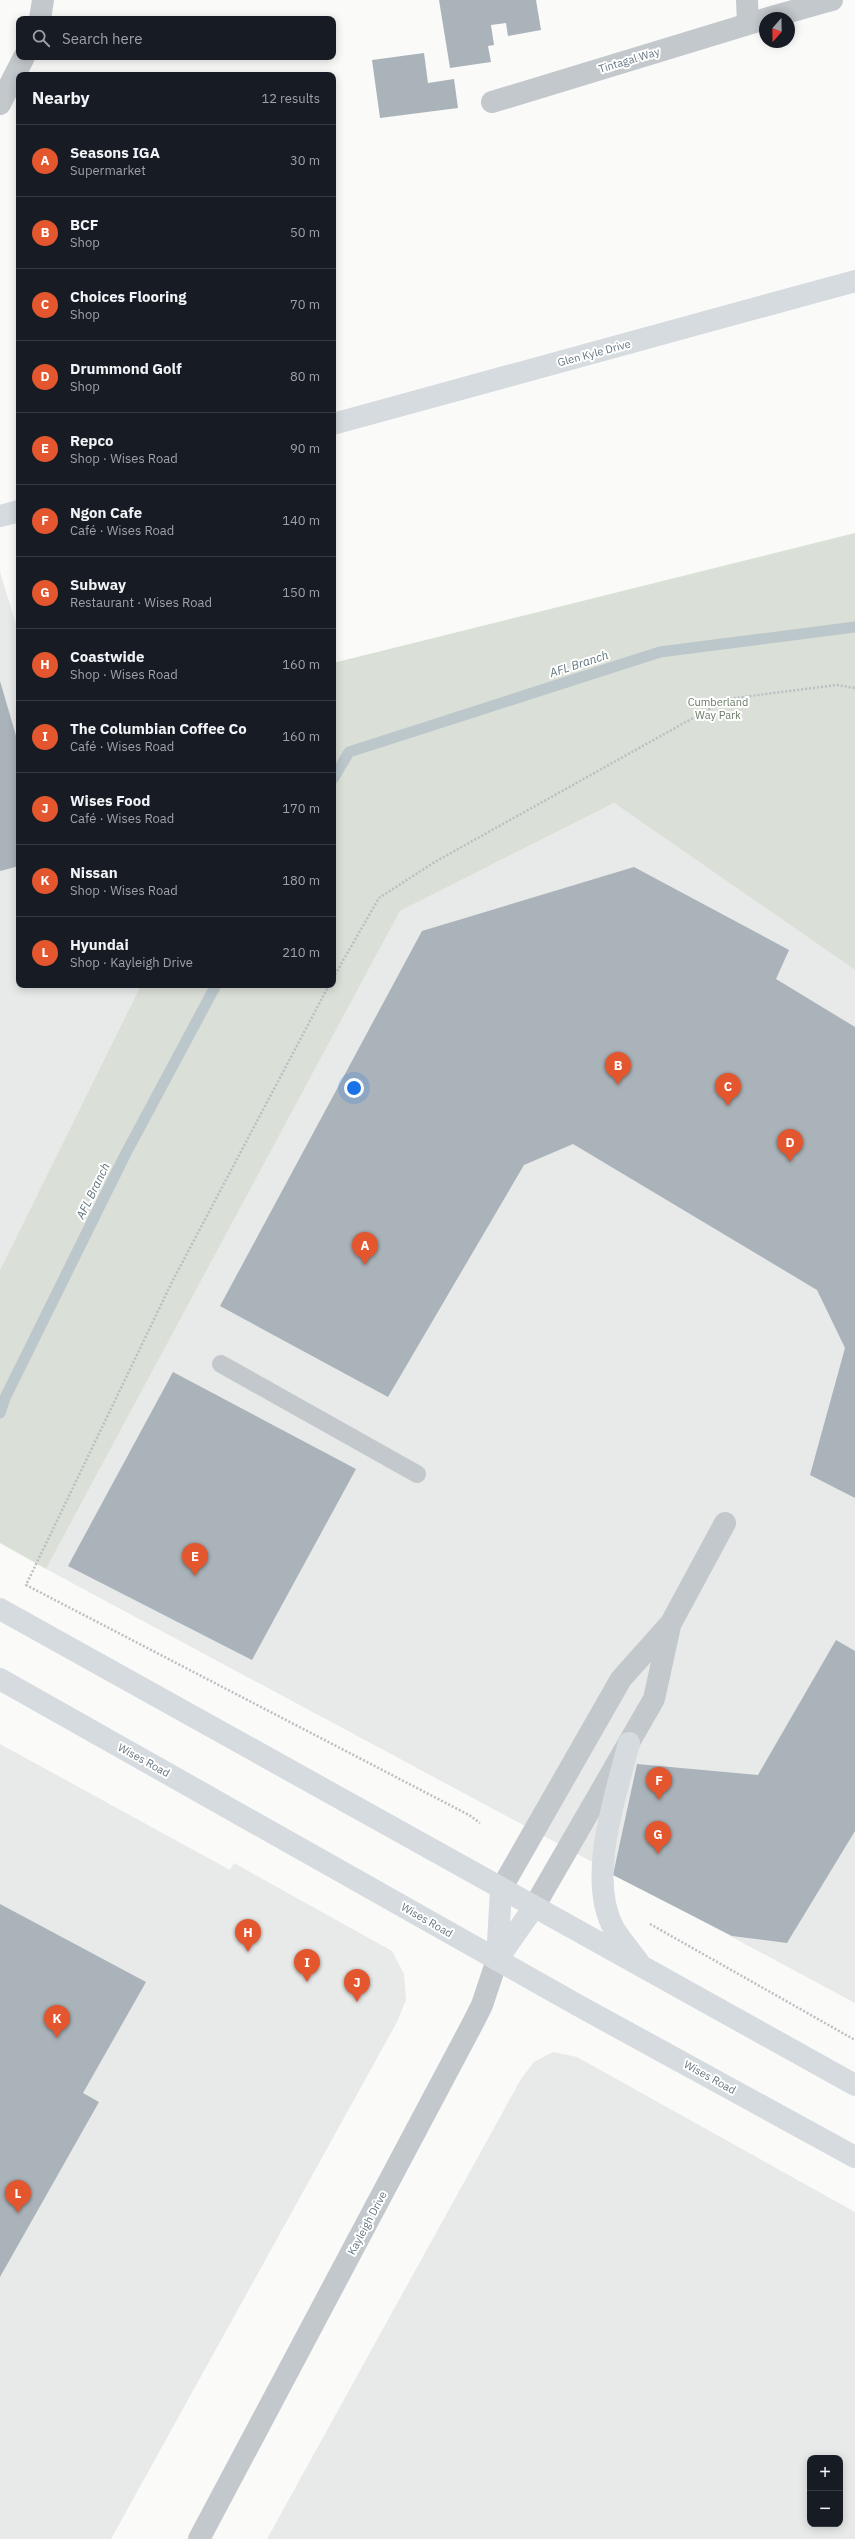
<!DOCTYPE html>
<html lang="en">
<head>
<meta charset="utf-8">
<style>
	body { margin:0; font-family:"IBM Plex Sans",sans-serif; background:#242831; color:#f1f3f6 }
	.controls { position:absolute; right:12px; bottom:12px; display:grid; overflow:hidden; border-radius:8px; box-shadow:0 2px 10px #0003 }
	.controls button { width:36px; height:36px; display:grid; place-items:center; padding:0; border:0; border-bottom:1px solid #363941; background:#171b24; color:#f1f3f6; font:20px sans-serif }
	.compass { position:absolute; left:759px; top:12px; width:36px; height:36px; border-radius:50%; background:#171b24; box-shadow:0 2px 10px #0003; rotate:200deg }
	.you { position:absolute; left:354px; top:1088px; width:14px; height:14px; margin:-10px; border:3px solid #fff; border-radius:50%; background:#1a73e8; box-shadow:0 0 0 6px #1a73e833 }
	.badge { display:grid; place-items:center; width:26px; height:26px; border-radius:50%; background:#e4572e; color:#fff; font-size:13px; font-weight:700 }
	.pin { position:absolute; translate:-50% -33px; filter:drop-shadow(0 1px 2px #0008) }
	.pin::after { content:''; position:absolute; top:21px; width:14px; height:12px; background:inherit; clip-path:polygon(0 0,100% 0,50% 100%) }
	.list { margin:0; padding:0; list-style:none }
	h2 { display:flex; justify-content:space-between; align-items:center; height:52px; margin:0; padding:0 16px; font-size:17px }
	h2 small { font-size:13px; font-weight:400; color:#9ea1a6 }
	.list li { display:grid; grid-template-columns:26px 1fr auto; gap:12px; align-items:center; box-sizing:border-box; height:72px; padding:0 16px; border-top:1px solid #363941 }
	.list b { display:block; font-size:15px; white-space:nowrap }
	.list p { margin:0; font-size:13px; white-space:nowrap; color:#9ea1a6 }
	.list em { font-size:13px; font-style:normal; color:#9ea1a6 }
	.icon { flex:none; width:22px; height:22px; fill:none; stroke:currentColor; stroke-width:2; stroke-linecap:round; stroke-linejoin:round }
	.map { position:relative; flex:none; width:855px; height:2539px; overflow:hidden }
	.search { position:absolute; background:#171b24; box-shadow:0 2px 10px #0003; left:16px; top:16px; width:320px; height:44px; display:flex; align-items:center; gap:10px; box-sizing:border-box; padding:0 14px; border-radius:8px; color:#9ea1a6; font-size:15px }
	.panel { position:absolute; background:#171b24; box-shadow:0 2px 10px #0003; left:16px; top:72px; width:320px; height:916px; border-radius:8px }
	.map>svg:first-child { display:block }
	.built { fill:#e8e9e9; fill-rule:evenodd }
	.green { fill:#dadfd7 }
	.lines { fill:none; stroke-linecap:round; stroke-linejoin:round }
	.stream { stroke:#bbc7cb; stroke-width:11 }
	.building { fill:#aab3b9 }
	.path { stroke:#bbbfc2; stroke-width:2.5; stroke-dasharray:2 2; stroke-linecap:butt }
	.lane { stroke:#c3c8cc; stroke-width:18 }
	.street { stroke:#c3c8cc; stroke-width:22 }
	.secondary { stroke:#d6dbdf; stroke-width:22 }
	.labels { text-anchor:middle; stroke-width:4; stroke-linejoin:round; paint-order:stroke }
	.street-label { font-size:11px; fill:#657683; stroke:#fff }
	.park-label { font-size:11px; fill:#687a64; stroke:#fff }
	.water-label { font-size:12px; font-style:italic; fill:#60757c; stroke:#fff }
</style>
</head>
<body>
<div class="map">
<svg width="855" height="2539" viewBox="0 0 855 2539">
	<rect width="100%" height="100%" fill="#fafaf8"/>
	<path class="built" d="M0 572 19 634V985H141L0 1270Z
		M614 803 855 970V2003L46 1569 400 911Z
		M0 1744 230 1870 234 1863 392 1951 404 1974 406 2000 397 2022 111 2539H0Z
		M553 2052 577 2057 855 2212V2539H267L521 2079 534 2062ZM810 2458H840V2524H810Z"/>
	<path class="green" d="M855 533V970L614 803 400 911 46 1569 0 1543V1270L141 985H333V663Z"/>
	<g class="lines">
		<path class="stream" d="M333 779 349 752 660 652 855 627
			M0 1413 5 1398 125 1155 216 985"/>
	</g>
	<path class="building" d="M439 0H536L541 30 508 36 506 23 491 25 494 45 488 46 491 62 450 68Z
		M424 53 428 83 454 79 458 108 380 118 372 60Z
		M0 681 19 746V866L0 871Z
		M634 867 789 950 776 979 855 1027V1498L810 1475 845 1348 817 1290 573 1144 524 1165 388 1397 220 1306 422 931Z
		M173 1372 356 1469 252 1660 68 1566Z
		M836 1640 855 1651V1831L787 1943 732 1936 613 1875 637 1764 758 1775Z
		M0 1904 146 1982 83 2093 99 2102 0 2277Z"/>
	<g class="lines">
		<path class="path" d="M333 978 379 898 433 863 727 699 837 685 855 688
			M329 985 173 1280 26 1585 469 1815 480 1823
			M650 1924 855 2040"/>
		<path class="lane" d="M221 1364 417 1474"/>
		<path class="street" d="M747 0 748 24
			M768 18 832 0
			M40 19 43 0
			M492 102 765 19
			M0 104 24 57
			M501 1889 621 1679 671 1623 725 1523
			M534 1907 654 1699 670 1626
			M199 2539 473 2023 482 2005 497 1960"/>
		<path class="secondary" d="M333 424 855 281
			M0 516 19 511
			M0 1609 855 2085
			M0 1679 581 2007 855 2157
			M629 1743C616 1795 586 1878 614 1929 621 1940 630 1951 638 1961
			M497 1960 501 1889
			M497 1960 534 1907"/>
	</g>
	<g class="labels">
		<g class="street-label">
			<text transform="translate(629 60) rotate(-17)" y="4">Tintagal Way</text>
			<text transform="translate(594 353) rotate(-15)" y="4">Glen Kyle Drive</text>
			<text transform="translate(144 1760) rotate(29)" y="4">Wises Road</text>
			<text transform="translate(427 1920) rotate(30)" y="4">Wises Road</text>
			<text transform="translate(710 2077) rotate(29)" y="4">Wises Road</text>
			<text transform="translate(367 2223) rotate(-62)" y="4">Kayleigh Drive</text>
		</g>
		<g class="park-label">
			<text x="718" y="706">Cumberland<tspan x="718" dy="13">Way Park</tspan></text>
		</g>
		<g class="water-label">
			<text transform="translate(579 664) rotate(-18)" y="4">AFL Branch</text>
			<text transform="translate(93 1191) rotate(-64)" y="4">AFL Branch</text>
		</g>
	</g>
</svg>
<div class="controls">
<button>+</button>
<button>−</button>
</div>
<svg class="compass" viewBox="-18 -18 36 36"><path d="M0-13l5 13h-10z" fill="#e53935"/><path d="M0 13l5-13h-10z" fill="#9ea1a6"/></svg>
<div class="you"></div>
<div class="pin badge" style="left:365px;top:1265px">A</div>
<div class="pin badge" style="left:618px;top:1085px">B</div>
<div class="pin badge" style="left:728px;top:1106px">C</div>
<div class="pin badge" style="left:790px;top:1162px">D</div>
<div class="pin badge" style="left:195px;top:1576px">E</div>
<div class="pin badge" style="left:659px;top:1800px">F</div>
<div class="pin badge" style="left:658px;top:1854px">G</div>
<div class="pin badge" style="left:248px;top:1952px">H</div>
<div class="pin badge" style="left:307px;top:1982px">I</div>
<div class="pin badge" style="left:357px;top:2002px">J</div>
<div class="pin badge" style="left:57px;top:2038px">K</div>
<div class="pin badge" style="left:18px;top:2213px">L</div>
<div class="search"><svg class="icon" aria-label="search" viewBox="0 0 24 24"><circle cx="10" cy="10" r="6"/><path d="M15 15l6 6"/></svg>Search here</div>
<section class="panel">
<h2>Nearby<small>12 results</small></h2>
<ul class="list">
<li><span class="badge">A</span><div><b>Seasons IGA</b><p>Supermarket</p></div><em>30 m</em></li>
<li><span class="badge">B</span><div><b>BCF</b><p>Shop</p></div><em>50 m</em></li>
<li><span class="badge">C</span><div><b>Choices Flooring</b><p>Shop</p></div><em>70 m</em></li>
<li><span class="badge">D</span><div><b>Drummond Golf</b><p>Shop</p></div><em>80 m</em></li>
<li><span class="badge">E</span><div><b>Repco</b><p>Shop · Wises Road</p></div><em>90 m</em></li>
<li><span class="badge">F</span><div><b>Ngon Cafe</b><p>Café · Wises Road</p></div><em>140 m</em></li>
<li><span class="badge">G</span><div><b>Subway</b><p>Restaurant · Wises Road</p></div><em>150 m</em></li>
<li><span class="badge">H</span><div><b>Coastwide</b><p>Shop · Wises Road</p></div><em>160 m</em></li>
<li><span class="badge">I</span><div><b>The Columbian Coffee Co</b><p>Café · Wises Road</p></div><em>160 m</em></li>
<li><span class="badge">J</span><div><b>Wises Food</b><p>Café · Wises Road</p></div><em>170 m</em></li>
<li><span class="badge">K</span><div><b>Nissan</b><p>Shop · Wises Road</p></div><em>180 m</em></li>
<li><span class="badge">L</span><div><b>Hyundai</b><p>Shop · Kayleigh Drive</p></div><em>210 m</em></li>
</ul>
</section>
</div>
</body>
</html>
